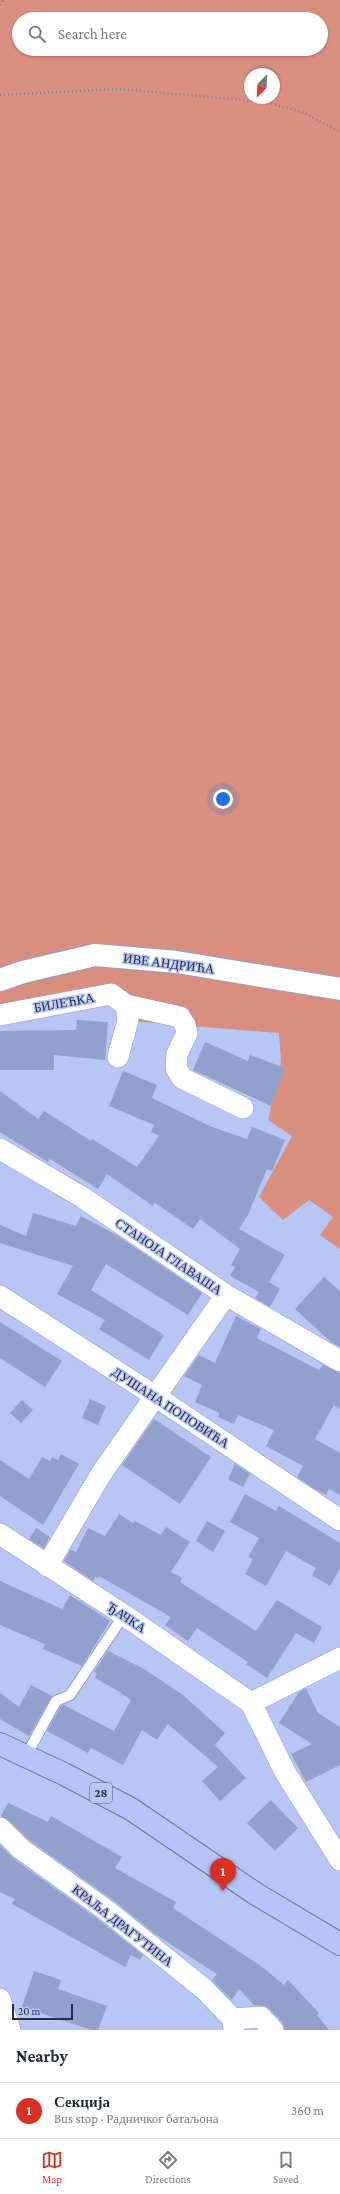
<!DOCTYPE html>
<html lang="en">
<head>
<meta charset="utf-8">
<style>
	body { margin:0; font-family:"Crimson Pro",serif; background:#f2f2f3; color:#1f2937 }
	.compass { position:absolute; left:244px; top:68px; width:36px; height:36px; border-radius:50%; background:#fff; box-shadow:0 1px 3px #0004; rotate:204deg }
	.scale { position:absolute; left:12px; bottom:10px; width:61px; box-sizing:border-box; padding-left:4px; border:2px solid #292f41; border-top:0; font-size:11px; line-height:14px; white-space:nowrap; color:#292f41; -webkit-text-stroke:3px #b7c6f5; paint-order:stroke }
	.you { position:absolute; left:223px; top:799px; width:14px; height:14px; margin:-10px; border:3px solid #fff; border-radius:50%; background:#1a73e8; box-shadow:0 0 0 6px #1a73e833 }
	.badge { display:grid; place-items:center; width:26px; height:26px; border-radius:50%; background:#d93025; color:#fff; font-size:13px; font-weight:700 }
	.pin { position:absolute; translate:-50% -33px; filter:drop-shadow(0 1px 2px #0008) }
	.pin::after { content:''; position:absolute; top:21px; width:14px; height:12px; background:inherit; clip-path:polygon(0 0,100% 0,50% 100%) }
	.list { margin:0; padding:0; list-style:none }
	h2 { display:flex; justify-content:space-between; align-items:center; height:52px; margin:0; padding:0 16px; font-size:17px }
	h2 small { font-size:13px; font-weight:400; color:#747a83 }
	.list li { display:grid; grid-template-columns:26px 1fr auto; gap:12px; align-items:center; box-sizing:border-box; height:56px; padding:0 16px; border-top:1px solid #e0e1e3 }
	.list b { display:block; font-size:15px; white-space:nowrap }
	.list p { margin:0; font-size:13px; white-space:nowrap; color:#747a83 }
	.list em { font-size:13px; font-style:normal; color:#747a83 }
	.icon { flex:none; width:22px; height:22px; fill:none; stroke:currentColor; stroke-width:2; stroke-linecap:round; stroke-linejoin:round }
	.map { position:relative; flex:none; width:340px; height:2030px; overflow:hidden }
	.search { position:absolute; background:#fff; box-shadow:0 1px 3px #0004; left:12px; right:12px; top:12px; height:44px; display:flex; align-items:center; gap:10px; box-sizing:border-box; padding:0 14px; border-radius:22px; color:#747a83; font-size:15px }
	.sheet { height:108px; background:#fff }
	nav { display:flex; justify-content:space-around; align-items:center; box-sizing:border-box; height:56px; border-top:1px solid #e0e1e3; background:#fff; font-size:11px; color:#747a83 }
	nav a { display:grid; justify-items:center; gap:2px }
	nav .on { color:#d93025 }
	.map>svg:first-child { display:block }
	.green { fill:#d98f80; fill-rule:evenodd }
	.building { fill:#91a0cd }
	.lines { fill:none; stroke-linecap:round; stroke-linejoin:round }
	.service-casing { stroke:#8f9dcb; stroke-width:12 }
	.minor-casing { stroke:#8f9dcb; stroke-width:22 }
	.tertiary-casing { stroke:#8f9dcb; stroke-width:24 }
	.primary-casing { stroke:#6576b7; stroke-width:24 }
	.path { stroke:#7883a6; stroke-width:2.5; stroke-dasharray:1 3; stroke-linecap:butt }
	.service { stroke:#fff; stroke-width:10 }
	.minor { stroke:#fff; stroke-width:21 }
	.tertiary { stroke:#fff; stroke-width:22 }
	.primary { stroke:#b6c4fa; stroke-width:22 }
	.labels { text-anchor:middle; stroke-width:3; stroke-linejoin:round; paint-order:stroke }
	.shield { fill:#b7c6f5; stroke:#545c77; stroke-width:1 }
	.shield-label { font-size:12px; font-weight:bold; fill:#292f41 }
	.street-label { font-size:13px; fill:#292f41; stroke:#b7c6f5 }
</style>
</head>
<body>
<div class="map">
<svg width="340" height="2030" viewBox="0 0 340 2030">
	<rect width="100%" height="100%" fill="#b7c6f5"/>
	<path class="green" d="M0 0H340V1249L320 1235 333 1217 309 1200 283 1220 259 1197 292 1136 268 1120 281 1062 279 1033 130 1021 106 988 0 1007ZM19 19H321V49H19ZM250 74H274V98H250Z"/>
	<path class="building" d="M77 1020 108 1022 105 1060 54 1055V1070H0V1031L76 1030Z
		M205 1042 248 1061 250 1055 285 1068 271 1106 193 1070Z
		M123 1071 157 1085 152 1098 212 1127 247 1139 252 1127 285 1140 272 1171 267 1169 248 1215 239 1229 285 1255 269 1282 280 1289 270 1307 255 1298 259 1292 230 1276 235 1267 231 1265 240 1249 200 1219 193 1229 155 1203 153 1206 107 1174 98 1189 50 1159 48 1162 0 1132V1091L38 1119 44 1111 91 1141 92 1139 137 1167 159 1136 151 1132 154 1125 109 1106Z
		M33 1213 76 1226 81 1216 118 1236 202 1293 188 1315 106 1264 91 1290 164 1335 149 1360 99 1329 105 1320 57 1294 73 1266 0 1243V1225L26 1236Z
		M324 1277 340 1291V1347L331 1342 295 1309Z
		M236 1316 261 1329 257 1338 319 1370 323 1365 340 1373V1409L334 1405 315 1439 340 1453V1495L329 1489 326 1495 313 1488 297 1477 303 1466 266 1446 274 1430 238 1415 234 1424 218 1417 220 1413 195 1402 202 1385 184 1376 199 1355 215 1363Z
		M0 1322 62 1361 45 1387 0 1358Z
		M90 1399 106 1406 98 1425 82 1418Z
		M22 1400 33 1410 21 1423 10 1413Z
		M154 1419 211 1457 180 1504 122 1465Z
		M61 1454 79 1464 43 1525 0 1496V1460L29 1479 42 1457 50 1461 52 1457 58 1460Z
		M235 1464 250 1474 243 1487 228 1479Z
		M245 1494 276 1511 279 1506 340 1543V1568L330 1586 312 1575 316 1568 286 1551 266 1586 245 1574 253 1559 248 1557 259 1538 230 1522Z
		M119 1514 133 1523 135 1521 161 1535 166 1527 190 1542 171 1572 182 1578 180 1582 256 1631 277 1600 322 1627 314 1643 296 1633 267 1678 246 1664 248 1662 197 1628 188 1641 165 1625 171 1617 99 1576 98 1578 95 1577 93 1581 64 1561 71 1549 76 1552 88 1528 105 1536Z
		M207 1521 225 1531 213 1552 196 1541Z
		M36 1528 50 1537 44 1548 29 1539Z
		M0 1581 62 1609 70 1595 110 1621 82 1666 43 1649 45 1644 0 1625Z
		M108 1651 144 1669 183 1695 225 1733 215 1745 246 1778 220 1801 202 1781 218 1767 168 1724 157 1740 142 1730 123 1765 91 1748 88 1753 47 1731 61 1706 64 1705 114 1731 131 1700 118 1691 95 1678 97 1673 94 1672Z
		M31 1685 52 1696 29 1736 0 1719V1693L19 1707Z
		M306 1688 318 1713 340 1727V1765L306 1782 291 1754 312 1744 279 1723 299 1692Z
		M271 1800 298 1828 275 1851 247 1823Z
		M8 1803 48 1822 51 1816 122 1857 115 1868 176 1902 173 1908 261 1966 284 1985 288 1980 319 2013 317 2015 329 2030H285L282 2022 270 2009 265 2006 254 2005 239 1989 232 2000 212 1980 217 1974 155 1934 113 1900 29 1840 8 1820 1 1816Z
		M0 1845 14 1859 99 1920 143 1955 140 1960 131 1955 125 1967 12 1904 15 1899 0 1892Z
		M34 1971 61 1980 58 1989 107 2006 98 2030H92L22 2007Z"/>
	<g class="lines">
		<defs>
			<path id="service" d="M26 1756 56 1701 70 1695 124 1615"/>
			<path id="minor" d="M0 1015 111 994 126 1005 180 1017 185 1025 187 1033 177 1054 176 1068 182 1078 243 1108
				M118 1057 128 1020 126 1005
				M0 1149 82 1197 226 1295 340 1361
				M0 1296 155 1396 340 1520
				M0 1534 124 1615 251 1703 285 1772 340 1860
				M47 1566 101 1474 226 1295
				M251 1703 340 1658
				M0 1828 21 1849 106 1910 204 1989 233 2019 234 2030
				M0 1999 10 2030
				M233 2019 261 2017 273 2030"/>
			<path id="tertiary" d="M0 980 23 972 95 955 177 962 340 989"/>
			<path id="primary" d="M0 1744 64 1774 131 1809 256 1894 340 1944"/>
		</defs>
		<use href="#service" class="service-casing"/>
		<use href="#minor" class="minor-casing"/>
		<use href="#tertiary" class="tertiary-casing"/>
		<use href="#primary" class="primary-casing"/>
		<path class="path" d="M0 5 3 0
			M0 95 117 89 234 99 272 104 302 112 340 132"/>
		<use href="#service" class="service"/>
		<use href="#minor" class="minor"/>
		<use href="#tertiary" class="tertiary"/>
		<use href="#primary" class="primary"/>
	</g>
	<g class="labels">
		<rect class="shield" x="90" y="1783" width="22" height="20" rx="3"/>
		<g class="shield-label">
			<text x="101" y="1797">28</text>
		</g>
		<g class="street-label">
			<text transform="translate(169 963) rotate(7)" y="5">ИВЕ АНДРИЋА</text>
			<text transform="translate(64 1002) rotate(-10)" y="5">БИЛЕЋКА</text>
			<text transform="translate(169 1256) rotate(34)" y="5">СТАНОЈА ГЛАВАША</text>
			<text transform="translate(171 1407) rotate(33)" y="5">ДУШАНА ПОПОВИЋА</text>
			<text transform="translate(127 1617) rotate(34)" y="5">ЂАЧКА</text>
			<text transform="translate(123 1925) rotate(38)" y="5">КРАЉА ДРАГУТИНА</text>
		</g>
	</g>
</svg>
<svg class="compass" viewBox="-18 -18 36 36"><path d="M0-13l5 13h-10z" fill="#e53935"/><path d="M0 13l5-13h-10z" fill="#747a83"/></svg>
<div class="scale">20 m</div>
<div class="you"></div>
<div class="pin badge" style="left:223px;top:1891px">1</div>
<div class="search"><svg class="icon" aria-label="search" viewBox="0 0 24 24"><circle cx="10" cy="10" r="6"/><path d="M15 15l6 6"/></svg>Search here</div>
</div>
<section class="sheet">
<h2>Nearby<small></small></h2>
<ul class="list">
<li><span class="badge">1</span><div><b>Секција</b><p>Bus stop · Радничког батаљона</p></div><em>360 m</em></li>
</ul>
</section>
<nav>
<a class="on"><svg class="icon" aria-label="map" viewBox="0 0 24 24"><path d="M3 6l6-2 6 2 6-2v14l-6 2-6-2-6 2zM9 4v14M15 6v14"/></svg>Map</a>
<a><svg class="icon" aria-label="directions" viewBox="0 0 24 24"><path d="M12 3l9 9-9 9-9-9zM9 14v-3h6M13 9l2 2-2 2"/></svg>Directions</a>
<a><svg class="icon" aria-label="saved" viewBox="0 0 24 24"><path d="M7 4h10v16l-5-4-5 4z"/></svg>Saved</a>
</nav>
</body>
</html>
